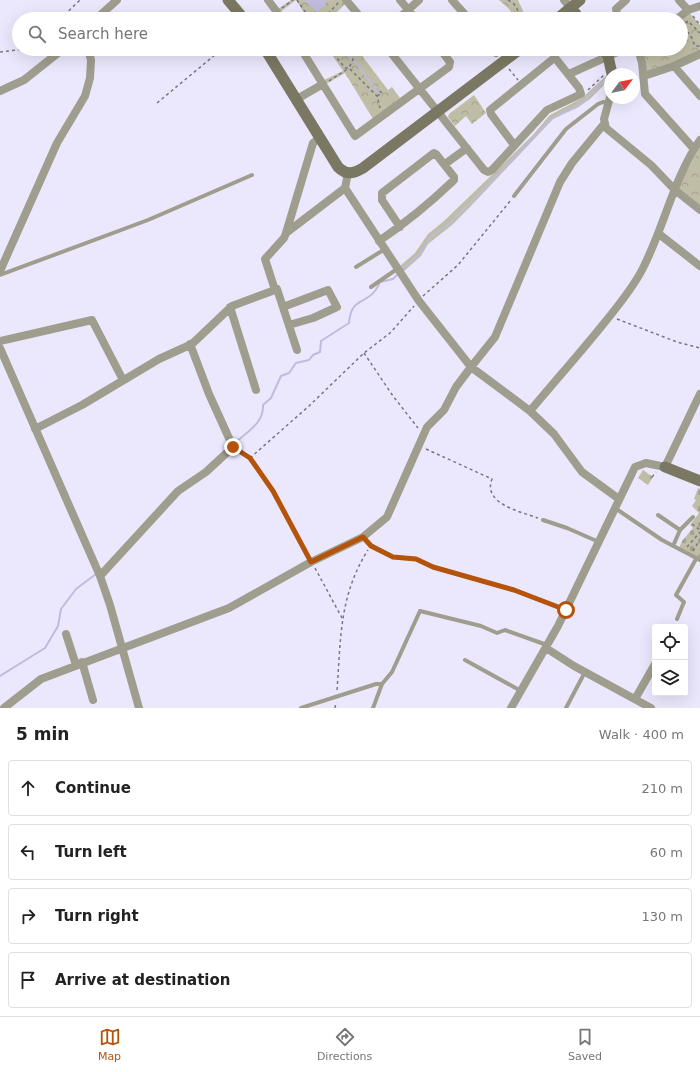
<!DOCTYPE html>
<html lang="en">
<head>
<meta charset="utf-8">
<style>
	body { margin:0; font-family:"DejaVu Sans",sans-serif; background:#f6f6f6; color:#222 }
	.controls { position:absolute; right:12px; bottom:12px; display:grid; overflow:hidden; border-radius:4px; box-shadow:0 4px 16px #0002 }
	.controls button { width:36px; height:36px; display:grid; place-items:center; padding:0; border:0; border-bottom:1px solid #e0e0e0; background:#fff; color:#222; font:20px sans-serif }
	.compass { position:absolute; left:604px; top:68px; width:36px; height:36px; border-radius:50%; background:#fff; box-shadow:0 4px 16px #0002; rotate:58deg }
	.stop { position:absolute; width:12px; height:12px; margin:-9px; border:3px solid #b45309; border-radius:50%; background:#fff }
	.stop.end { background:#b45309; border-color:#fff; box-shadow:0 1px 4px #0008 }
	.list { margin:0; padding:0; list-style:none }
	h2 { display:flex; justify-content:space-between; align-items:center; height:52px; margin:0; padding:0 16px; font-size:17px }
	h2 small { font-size:13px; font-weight:400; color:#767676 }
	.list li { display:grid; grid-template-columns:26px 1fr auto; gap:12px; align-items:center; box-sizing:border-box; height:56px; margin:0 8px 8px; padding:0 8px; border:1px solid #e0e0e0; border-radius:4px }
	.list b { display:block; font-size:15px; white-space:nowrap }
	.list em { font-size:13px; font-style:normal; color:#767676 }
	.icon { flex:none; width:22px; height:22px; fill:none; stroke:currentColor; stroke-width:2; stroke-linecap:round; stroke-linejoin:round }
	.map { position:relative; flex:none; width:700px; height:708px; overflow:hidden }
	.search { position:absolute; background:#fff; box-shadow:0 4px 16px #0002; left:12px; right:12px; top:12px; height:44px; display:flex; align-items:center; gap:10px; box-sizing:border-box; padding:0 14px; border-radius:22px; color:#767676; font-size:15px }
	.sheet { height:308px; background:#fff }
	nav { display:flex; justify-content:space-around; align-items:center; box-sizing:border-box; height:56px; border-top:1px solid #e0e0e0; background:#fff; font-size:11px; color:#767676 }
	nav a { display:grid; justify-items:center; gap:2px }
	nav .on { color:#b45309 }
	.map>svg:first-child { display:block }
	.grass { fill:#bfbda5 }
	.cemetery { fill:url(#cemetery-stones) }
	.park { fill:url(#park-crowns) }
	.water { fill:#c0badd }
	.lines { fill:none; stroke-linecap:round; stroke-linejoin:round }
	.stream { stroke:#c0badd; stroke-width:2 }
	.path { stroke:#787685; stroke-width:1.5; stroke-dasharray:3 3; stroke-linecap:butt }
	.lane { stroke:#9f9d8e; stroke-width:4 }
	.street { stroke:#9f9d8e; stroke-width:8 }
	.secondary { stroke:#7a7862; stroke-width:11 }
	.route { stroke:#b45309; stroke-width:5 }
</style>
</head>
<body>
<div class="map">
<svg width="700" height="708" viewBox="0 0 700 708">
	<defs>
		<pattern id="cemetery-stones" width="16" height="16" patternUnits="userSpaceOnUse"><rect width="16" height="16" fill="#bfbda5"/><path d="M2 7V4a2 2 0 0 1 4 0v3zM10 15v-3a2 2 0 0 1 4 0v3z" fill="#a3a18d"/></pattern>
		<pattern id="park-crowns" width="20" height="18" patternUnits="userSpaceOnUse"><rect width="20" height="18" fill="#bfbda5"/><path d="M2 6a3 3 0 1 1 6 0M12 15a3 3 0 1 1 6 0" fill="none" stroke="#a3a18d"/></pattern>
	</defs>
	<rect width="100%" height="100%" fill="#ebe8fd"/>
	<path class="grass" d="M607 75 606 83 590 99 577 108 554 118 469 208 452 225 428 244 421 256 403 272 400 266 415 253 428 234 444 221 532 136 550 115 582 98Z"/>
	<path class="cemetery" d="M643 470 653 477 648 485 638 478Z
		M698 488 700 489V558L679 548 682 541 693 528 690 525 699 513 692 506 696 500 694 499Z"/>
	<path class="park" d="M291 0H343L346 3 333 16 335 19H308L296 0 280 12 278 9Z
		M499 0H518L524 13 531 19H516L509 9Z
		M688 11 700 25V53L650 73 645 71 641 49H681V19Z
		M328 49H367L363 52V57L388 90 392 87 400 98 373 119 345 73 326 84 324 80 343 71Z
		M474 95 486 113 472 124 466 116 455 126 448 117 449 114Z
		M700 147V206L679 189V185Z"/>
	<path class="water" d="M304 0H327L324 7 316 11Z"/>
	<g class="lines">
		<path class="stream" d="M317 19 318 10
			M342 49 357 64 378 92
			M402 269 418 256 432 236 448 225 486 187 551 119 581 104 604 81
			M234 444C246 432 264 424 263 405L271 398 281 376 289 373 296 363 309 360 313 355 320 352 321 341 349 323C351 294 370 307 380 282L393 279 398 274
			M0 676 45 648 58 626 61 609 76 589 96 574"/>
		<path class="path" d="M297 0 310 19
			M508 0 514 4 523 19
			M282 8 293 0
			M693 16 700 25
			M60 19 80 0
			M326 19V16L339 2
			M681 27 688 21 700 33
			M681 33 687 32 690 34 695 46H700
			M330 49 345 68H349
			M352 49 356 53 362 49
			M0 52 25 49
			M356 53 349 68 377 96 380 108
			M509 69 518 80
			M329 81 349 68
			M608 87V81
			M588 90 604 75
			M377 96 382 93 377 89
			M157 103 222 49
			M423 296 458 265 511 200
			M617 319 677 342 700 348
			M364 353 393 396 418 428
			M426 449 492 479C482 504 522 512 538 518
			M238 450C270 473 290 522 308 556
			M250 458 309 406 364 353 390 333 414 306
			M652 477 656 472
			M692 524 700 530
			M687 547 700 532
			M693 551 699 541
			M315 568 342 618
			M337 690C341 638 339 596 368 550
			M335 708 336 702"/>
		<path class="lane" d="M514 196 566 129 598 104 603 102 609 103
			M356 267 385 249
			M0 275 148 220 252 175
			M371 287 397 269
			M615 508 662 540 700 560
			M658 515 680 530
			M543 520 567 528 599 542
			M363 537 371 545 393 557 416 559 433 567 514 590 566 610
			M673 546 680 530 693 517
			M677 619 684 602 676 595 696 559
			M465 660 521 691
			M301 708 376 684H382L392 672 420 611 481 626 497 633 505 630 547 645
			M373 708 382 684
			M566 708 585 672"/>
		<path class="street" d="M268 0 282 19
			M346 0 362 19
			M400 0 416 19
			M452 0 469 19
			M564 0 571 8
			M679 0 688 10
			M96 19 117 0
			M398 19 419 0
			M621 19 617 14 616 9 626 0
			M677 19 688 10 700 6
			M301 49 355 136 449 67 450 62 440 49
			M388 49 484 170 488 172 492 170 547 110 581 94 579 88 556 59H553L490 110 491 114 514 145
			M493 49 496 53
			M638 49 642 63 645 94 694 149
			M674 66 700 96
			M569 74 624 49
			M644 76 674 66 700 54
			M0 91 24 80 63 49
			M610 97 604 119 606 128 651 165 675 190 700 210
			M297 99 323 84
			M604 124 572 163 560 182 495 337 471 367 530 411 554 434 582 472 619 499
			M445 164 467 148
			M286 233 345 188
			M659 234 700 266
			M379 241C407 222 429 204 454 180V177L436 154 434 153 382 193V200L400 227
			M0 271 57 143 85 96 90 78 91 60 88 49
			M275 290 277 289 297 350
			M230 307 256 390
			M283 307 328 290 337 307 313 318 289 325
			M0 341 92 320 123 380
			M0 348 100 576 110 605 139 708
			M530 411C555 381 581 352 605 322 618 306 632 289 642 270 664 228 673 179 700 140
			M35 429 82 405 159 359 192 344 232 306 275 290 265 259 284 238 286 233 313 143 320 138
			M100 576 178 491 206 472 233 447 209 394 190 344
			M66 634 76 665
			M546 648 574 666 651 708
			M82 662 93 700
			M635 699 655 664
			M4 708 41 679 229 608 311 562 363 537 387 517 427 427 444 410 456 387 471 367 419 301 345 188 348 173
			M511 708 558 626 635 467 646 463 665 467 700 394"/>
		<path class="secondary" d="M228 0 244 19
			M571 8 580 19
			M557 19 580 0
			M265 49 338 167C346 175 353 174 363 168L520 49
			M604 49 608 56 612 74
			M665 467 700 481"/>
	</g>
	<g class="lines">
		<path class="route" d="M233 447 250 458 273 491 311 562 363 537 371 546 393 557 416 559 433 567 514 590 566 610"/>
	</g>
</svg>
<div class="controls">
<button><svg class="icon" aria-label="locate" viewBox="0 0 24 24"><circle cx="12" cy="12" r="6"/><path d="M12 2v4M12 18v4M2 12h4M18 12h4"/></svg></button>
<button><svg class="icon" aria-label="layers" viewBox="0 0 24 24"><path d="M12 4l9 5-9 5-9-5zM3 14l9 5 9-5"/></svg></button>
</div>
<svg class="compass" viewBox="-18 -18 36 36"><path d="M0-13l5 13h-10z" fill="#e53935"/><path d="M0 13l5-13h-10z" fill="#767676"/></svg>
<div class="stop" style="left:566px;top:610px"></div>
<div class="stop end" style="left:233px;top:447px"></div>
<div class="search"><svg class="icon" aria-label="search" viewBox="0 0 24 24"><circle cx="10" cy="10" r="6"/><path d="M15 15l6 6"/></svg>Search here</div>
</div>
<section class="sheet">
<h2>5 min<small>Walk · 400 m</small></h2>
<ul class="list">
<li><svg class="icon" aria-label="ahead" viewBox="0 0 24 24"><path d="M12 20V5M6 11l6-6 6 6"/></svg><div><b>Continue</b></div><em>210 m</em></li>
<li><svg class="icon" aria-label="left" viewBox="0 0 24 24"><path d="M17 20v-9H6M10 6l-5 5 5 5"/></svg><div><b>Turn left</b></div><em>60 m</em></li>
<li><svg class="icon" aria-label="right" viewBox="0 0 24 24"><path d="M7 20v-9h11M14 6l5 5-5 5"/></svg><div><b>Turn right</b></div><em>130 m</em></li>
<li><svg class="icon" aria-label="arrive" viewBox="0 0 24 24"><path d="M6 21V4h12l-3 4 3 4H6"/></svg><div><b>Arrive at destination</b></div></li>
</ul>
</section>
<nav>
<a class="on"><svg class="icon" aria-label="map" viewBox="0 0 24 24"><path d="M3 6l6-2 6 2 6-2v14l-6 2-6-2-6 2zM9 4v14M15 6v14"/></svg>Map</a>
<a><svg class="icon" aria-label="directions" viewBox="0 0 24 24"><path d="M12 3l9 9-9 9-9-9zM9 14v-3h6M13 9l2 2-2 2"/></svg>Directions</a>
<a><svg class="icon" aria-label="saved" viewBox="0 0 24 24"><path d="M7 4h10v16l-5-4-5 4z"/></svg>Saved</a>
</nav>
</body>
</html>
